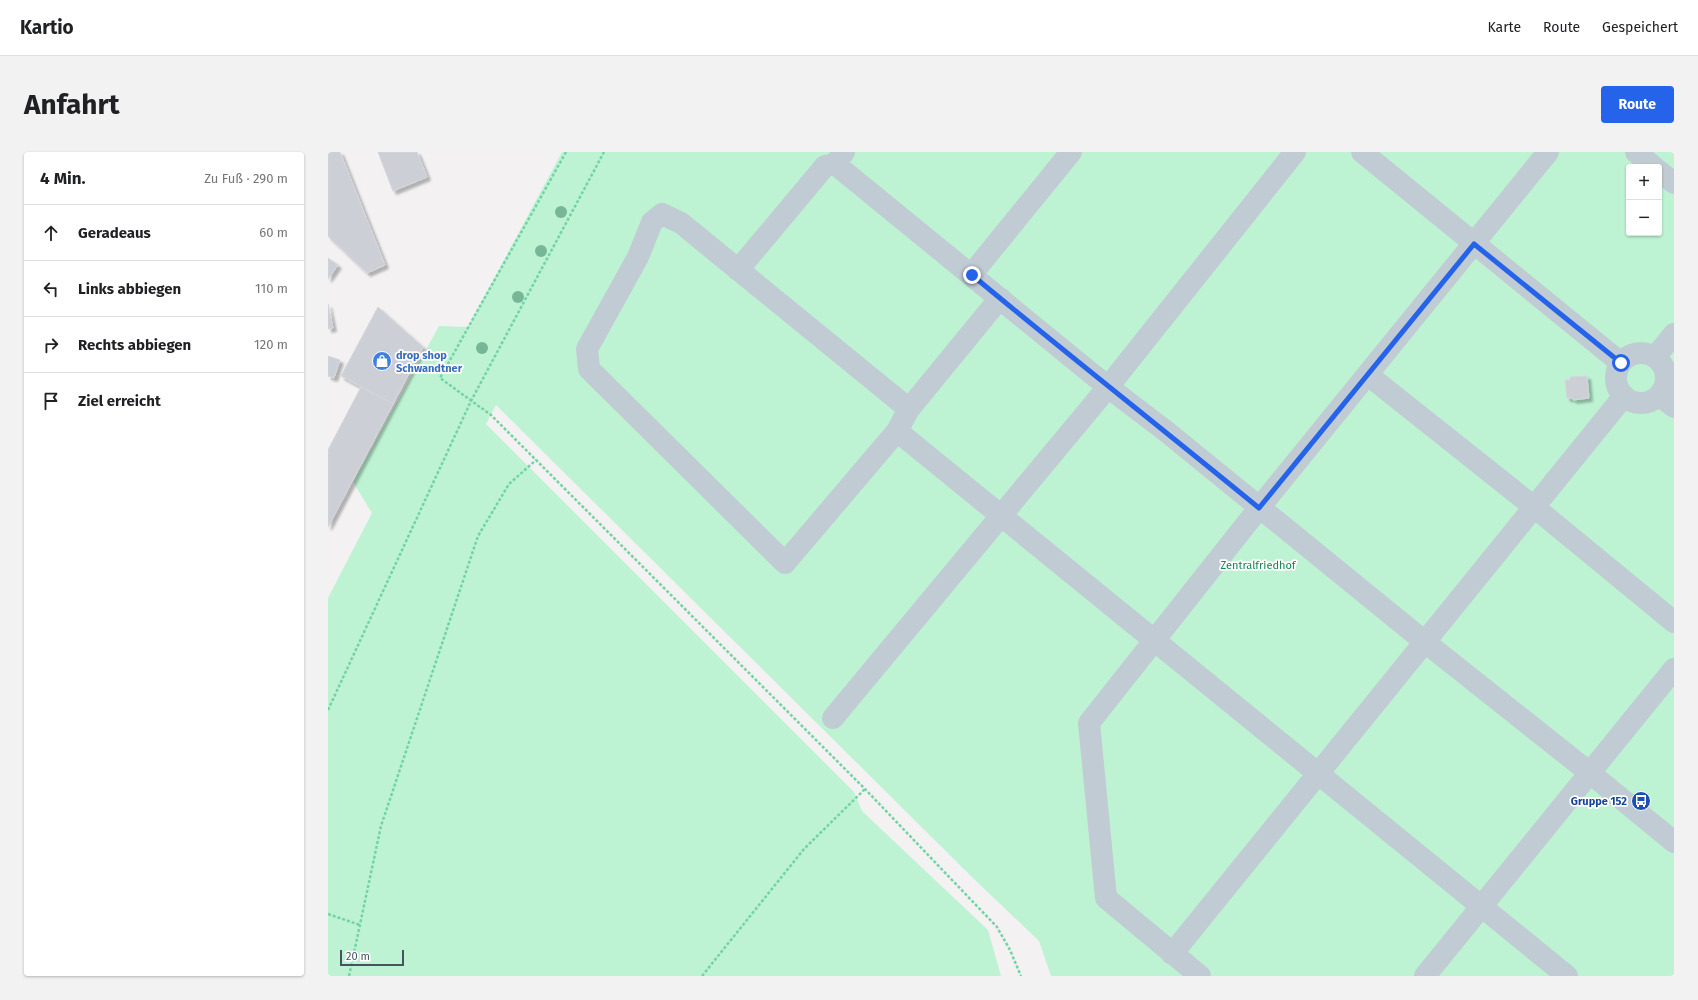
<!DOCTYPE html>
<html lang="de">
<head>
<meta charset="utf-8">
<style>
	body { margin:0; font-family:"Fira Sans",sans-serif; background:#f2f2f2; color:#202124 }
	.controls { position:absolute; right:12px; top:12px; display:grid; overflow:hidden; border-radius:4px; box-shadow:0 1px 3px #0004 }
	.controls button { width:36px; height:36px; display:grid; place-items:center; padding:0; border:0; border-bottom:1px solid #e0e0e0; background:#fff; color:#202124; font:20px sans-serif }
	.scale { position:absolute; left:12px; bottom:10px; width:64px; box-sizing:border-box; padding-left:4px; border:2px solid #475360; border-top:0; font-size:11px; line-height:14px; white-space:nowrap; color:#475360; -webkit-text-stroke:3px #fff; paint-order:stroke }
	.stop { position:absolute; width:12px; height:12px; margin:-9px; border:3px solid #2563eb; border-radius:50%; background:#fff }
	.stop.end { background:#2563eb; border-color:#fff; box-shadow:0 1px 4px #0008 }
	.list { margin:0; padding:0; list-style:none }
	h2 { display:flex; justify-content:space-between; align-items:center; height:52px; margin:0; padding:0 16px; font-size:17px }
	h2 small { font-size:13px; font-weight:400; color:#757577 }
	.list li { display:grid; grid-template-columns:26px 1fr auto; gap:12px; align-items:center; box-sizing:border-box; height:56px; padding:0 16px; border-top:1px solid #e0e0e0 }
	.list b { display:block; font-size:15px; white-space:nowrap }
	.list em { font-size:13px; font-style:normal; color:#757577 }
	.icon { flex:none; width:22px; height:22px; fill:none; stroke:currentColor; stroke-width:2; stroke-linecap:round; stroke-linejoin:round }
	.map { position:relative; flex:none; width:1346px; height:824px; overflow:hidden; border-radius:4px }
	header { display:flex; align-items:center; gap:24px; box-sizing:border-box; height:56px; padding:0 20px; background:#fff; border-bottom:1px solid #e0e0e0 }
	header strong { font-size:19px }
	nav { display:flex; gap:22px; margin-inline-start:auto; font-size:14px }
	.intro { display:flex; align-items:center; justify-content:space-between; box-sizing:border-box; height:96px; padding:0 24px }
	h1 { margin:0; font-size:28px }
	.button { padding:10px 18px; border-radius:4px; background:#2563eb; color:#fff; font-size:14px; font-weight:700 }
	main { display:flex; gap:24px; padding:0 24px }
	aside { flex:1; background:#fff; border-radius:4px; box-shadow:0 1px 3px #0004 }
	.map>svg:first-child { display:block }
	.green { fill:#bdf3d3; fill-rule:evenodd }
	.building { fill:#cccfd6; stroke:#d4d6dc; filter:url(#shadow) }
	.lines { fill:none; stroke-linecap:round; stroke-linejoin:round }
	.path { stroke:#73d3a6; stroke-width:2.5; stroke-dasharray:3 2; stroke-linecap:butt }
	.minor { stroke:#c1cbd3; stroke-width:22 }
	.tree { fill:#77b798 }
	.route { stroke:#2563eb; stroke-width:5 }
	.labels { text-anchor:middle; stroke-width:3.5; stroke-linejoin:round; paint-order:stroke }
	.shop-label { font-size:11px; font-weight:bold; fill:#366cbe; stroke:#fff; text-anchor:start }
	.park-label { font-size:11px; fill:#11874f; stroke:#fff }
	.transit-label { font-size:11px; font-weight:bold; fill:#164399; stroke:#fff; text-anchor:end }
</style>
</head>
<body>
<header>
<strong>Kartio</strong>
<nav><a>Karte</a><a>Route</a><a>Gespeichert</a></nav>
</header>
<div class="intro"><h1>Anfahrt</h1><a class="button">Route</a></div>
<main>
<aside>
<h2>4 Min.<small>Zu Fuß · 290 m</small></h2>
<ul class="list">
<li><svg class="icon" aria-label="ahead" viewBox="0 0 24 24"><path d="M12 20V5M6 11l6-6 6 6"/></svg><div><b>Geradeaus</b></div><em>60 m</em></li>
<li><svg class="icon" aria-label="left" viewBox="0 0 24 24"><path d="M17 20v-9H6M10 6l-5 5 5 5"/></svg><div><b>Links abbiegen</b></div><em>110 m</em></li>
<li><svg class="icon" aria-label="right" viewBox="0 0 24 24"><path d="M7 20v-9h11M14 6l5 5-5 5"/></svg><div><b>Rechts abbiegen</b></div><em>120 m</em></li>
<li><svg class="icon" aria-label="arrive" viewBox="0 0 24 24"><path d="M6 21V4h12l-3 4 3 4H6"/></svg><div><b>Ziel erreicht</b></div></li>
</ul>
</aside>
<div class="map">
<svg width="1346" height="824" viewBox="0 0 1346 824">
	<defs>
		<filter id="shadow"><feDropShadow dx="3.5" dy="3.5" stdDeviation="1" flood-color="#0004"/></filter>
	</defs>
	<rect width="100%" height="100%" fill="#f3f1f1"/>
	<path class="green" d="M234 0H1346V824H723L711 789 648 729 168 253 158 272 526 640 534 659 660 778 673 824H0V446L44 361 25 330 111 174 140 175ZM1301 15H1331V81H1301Z"/>
	<path class="building" d="M0 0H12L57 113 39 121 0 84Z
		M50 0H89L99 25 65 39Z
		M0 106 10 113 0 127Z
		M0 152 5 176 0 177Z
		M50 155 95 195 65 252 13 224Z
		M0 204 12 208 6 226 0 224Z
		M1259 224 1261 246 1245 248V246H1239L1237 228H1242V225Z
		M33 235 65 252 0 375V298Z"/>
	<g class="lines">
		<path class="path" d="M238 0 112 226 163 263 537 637 669 775 682 798 693 824
			M0 558 143 249 276 0
			M0 762 32 773
			M21 824 53 674 150 384 181 332 208 308
			M374 824 476 697 537 637"/>
		<path class="minor" d="M1034 0 1293 211
			M1308 0 1326 15
			M507 12 780 235 839 280 1097 490 1262 621 1346 690
			M1331 19 1346 31
			M410 118 497 14 507 12 516 0
			M643 123 743 0
			M1288 226a25 25 0 1 1 50 0a25 25 0 1 1-50 0Z
			M1327 205 1346 182
			M1040 223 1206 355 1346 470
			M1331 243 1346 255
			M581 257 353 71 334 62 324 70 310 105 259 197 261 217 457 411 569 279 581 257 672 146
			M569 279 1239 824
			M505 566 780 235 967 0
			M844 802 1296 244
			M872 824 778 746 761 571 931 356 1220 0
			M1097 824 1346 517"/>
	</g>
	<g class="tree">
		<circle cx="233" cy="60" r="6"/>
		<circle cx="213" cy="99" r="6"/>
		<circle cx="190" cy="145" r="6"/>
		<circle cx="154" cy="196" r="6"/>
	</g>
	<g class="lines">
		<path class="route" d="M644 123C739 202 836 278 931 356L1146 92 1293 211"/>
	</g>
	<defs>
		<symbol id="shop-disc" viewBox="-11 -11 22 22"><circle r="9.5" fill="#3f7fe0" stroke="#fff"/><path d="M-5-2.5h2.3a2.7 3.5 0 0 1 5.4 0H5L5.5 6h-11ZM-1.5-2.5h3a1.5 2.3 0 0 0-3 0Z" fill="#fff"/></symbol>
		<symbol id="bus-disc" viewBox="-11 -11 22 22"><circle r="9.5" fill="#1a4fb4" stroke="#fff"/><path d="M-5-6H5V4H4V6H2V4H-2V6H-4V4H-5ZM-3.5-4V0h7V-4ZM-3.5 1.2v1.5H-2V1.2ZM2 1.2v1.5H3.5V1.2Z" fill="#fff"/></symbol>
	</defs>
	<g fill-rule="evenodd">
		<use href="#shop-disc" x="43" y="198" width="22" height="22"/>
		<use href="#bus-disc" x="1302" y="638" width="22" height="22"/>
	</g>
	<g class="labels">
		<g class="shop-label">
			<text x="68" y="207">drop shop<tspan x="68" dy="13">Schwandtner</tspan></text>
		</g>
		<g class="park-label">
			<text x="930" y="417">Zentralfriedhof</text>
		</g>
		<g class="transit-label">
			<text x="1299" y="653">Gruppe 152</text>
		</g>
	</g>
</svg>
<div class="controls">
<button>+</button>
<button>−</button>
</div>
<div class="scale">20 m</div>
<div class="stop" style="left:1293px;top:211px"></div>
<div class="stop end" style="left:644px;top:123px"></div>
</div>
</main>
</body>
</html>
